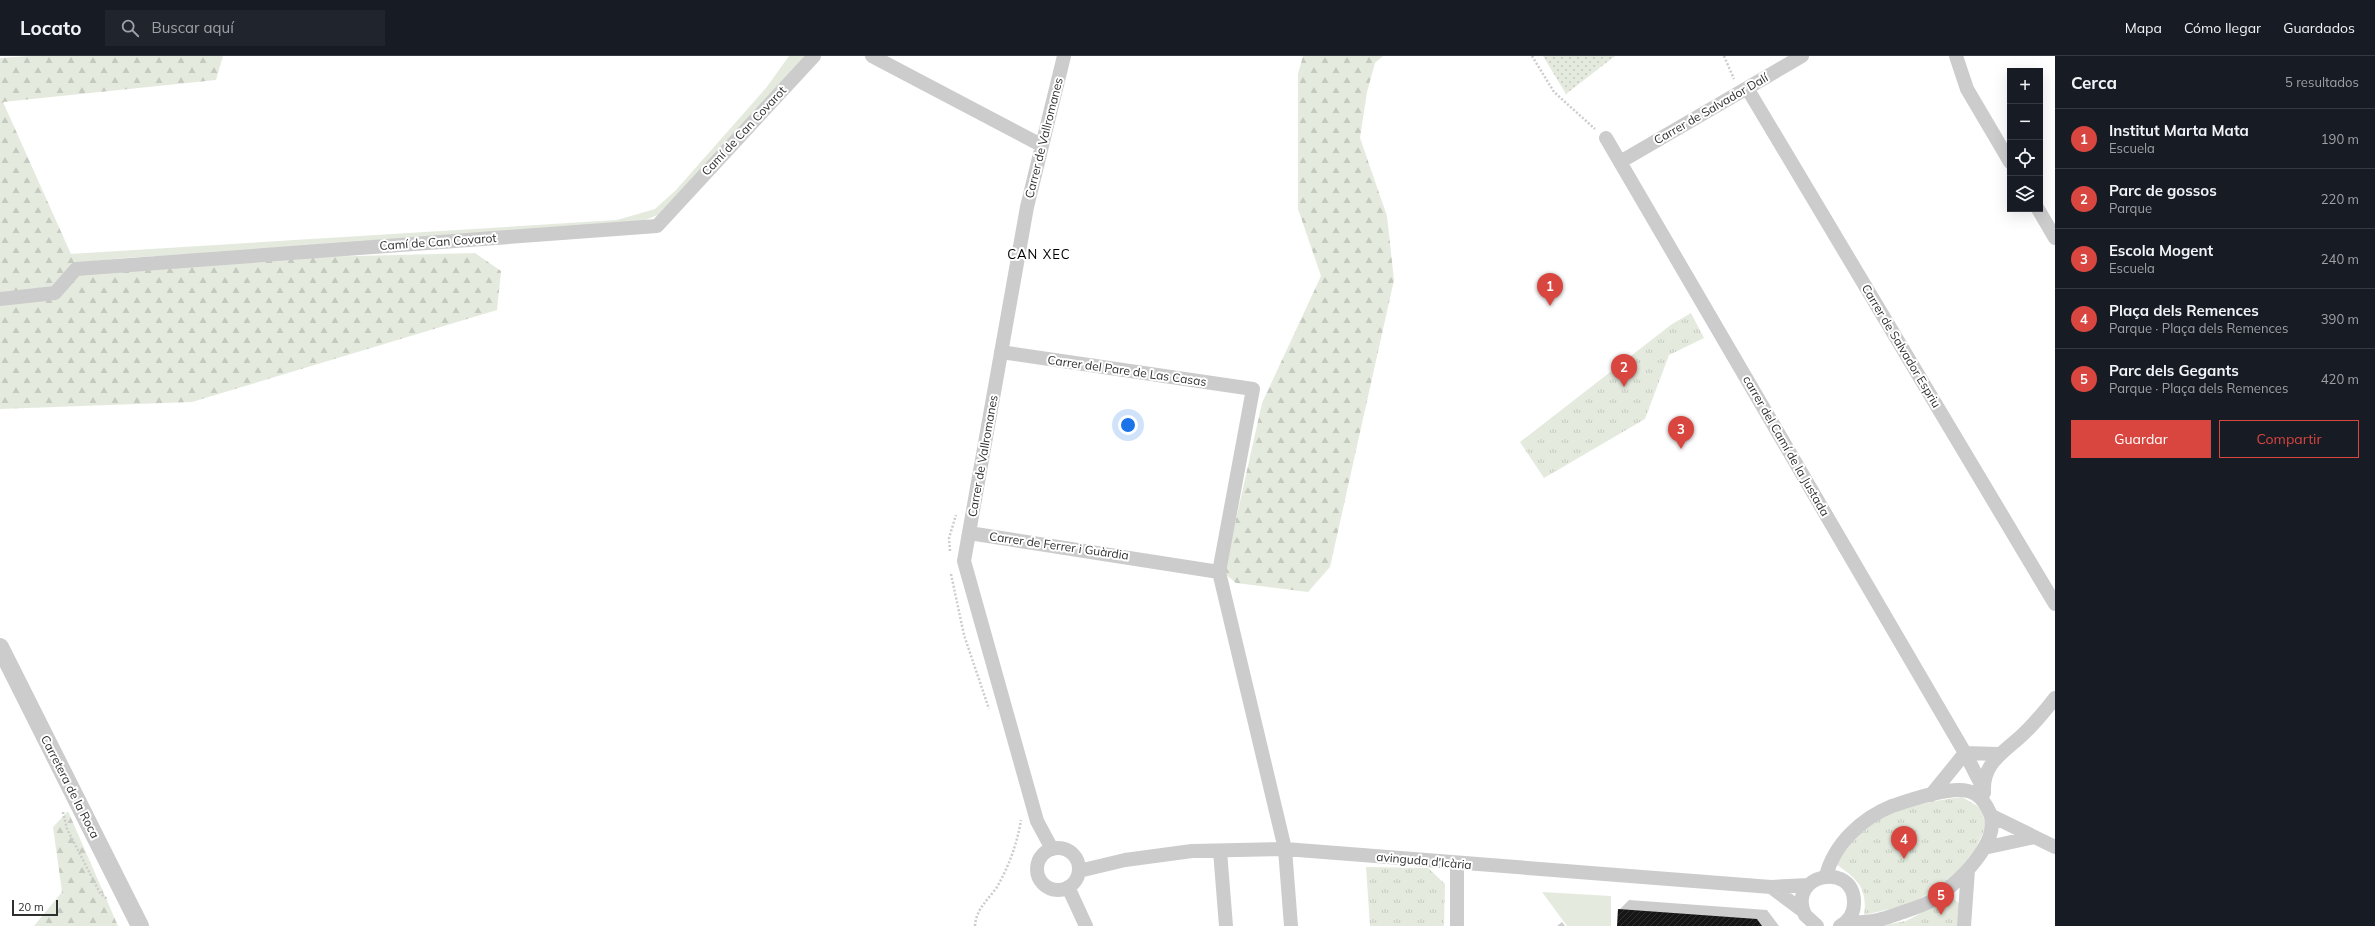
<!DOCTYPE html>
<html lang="es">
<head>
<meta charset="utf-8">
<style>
	body { margin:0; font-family:Mulish,sans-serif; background:#20242c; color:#f1f3f6 }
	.controls { position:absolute; right:12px; top:12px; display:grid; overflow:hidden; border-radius:0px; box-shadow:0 4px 16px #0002 }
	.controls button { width:36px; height:36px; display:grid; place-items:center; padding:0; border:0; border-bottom:1px solid #363941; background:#171b24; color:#f1f3f6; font:20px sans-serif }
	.scale { position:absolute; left:12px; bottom:10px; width:46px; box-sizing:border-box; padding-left:4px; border:2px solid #2f2f2f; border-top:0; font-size:11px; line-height:14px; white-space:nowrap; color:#2f2f2f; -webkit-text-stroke:3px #fff; paint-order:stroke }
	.you { position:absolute; left:1128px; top:369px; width:14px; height:14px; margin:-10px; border:3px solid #fff; border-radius:50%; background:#1a73e8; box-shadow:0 0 0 6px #1a73e833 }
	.badge { display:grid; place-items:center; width:26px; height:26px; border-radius:50%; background:#d8463f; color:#fff; font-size:13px; font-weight:700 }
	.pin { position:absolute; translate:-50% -33px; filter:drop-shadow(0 1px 2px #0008) }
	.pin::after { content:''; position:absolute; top:21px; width:14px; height:12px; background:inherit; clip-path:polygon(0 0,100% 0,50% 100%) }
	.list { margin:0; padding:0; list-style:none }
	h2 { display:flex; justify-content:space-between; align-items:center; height:52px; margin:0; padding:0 16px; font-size:17px }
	h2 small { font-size:13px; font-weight:400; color:#9ea1a6 }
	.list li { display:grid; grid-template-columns:26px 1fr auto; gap:12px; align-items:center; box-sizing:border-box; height:60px; padding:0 16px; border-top:1px solid #363941 }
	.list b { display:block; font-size:15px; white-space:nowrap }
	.list p { margin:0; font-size:13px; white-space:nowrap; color:#9ea1a6 }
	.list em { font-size:13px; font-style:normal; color:#9ea1a6 }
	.actions { display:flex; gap:8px; padding:12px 16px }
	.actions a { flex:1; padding:9px 0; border:1px solid #d8463f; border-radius:0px; text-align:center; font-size:14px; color:#d8463f }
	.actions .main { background:#d8463f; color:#fff }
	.icon { flex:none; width:22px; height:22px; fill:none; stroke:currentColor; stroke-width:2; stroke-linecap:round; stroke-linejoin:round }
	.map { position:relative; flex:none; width:2055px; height:870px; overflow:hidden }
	header { display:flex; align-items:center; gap:24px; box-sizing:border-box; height:56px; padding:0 20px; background:#171b24; border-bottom:1px solid #363941 }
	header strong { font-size:19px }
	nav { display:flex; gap:22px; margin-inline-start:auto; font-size:14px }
	.search { width:280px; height:36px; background:#20242c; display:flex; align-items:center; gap:10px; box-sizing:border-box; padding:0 14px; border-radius:0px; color:#9ea1a6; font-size:15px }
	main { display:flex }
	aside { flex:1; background:#171b24 }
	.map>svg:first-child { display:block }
	.grass { fill:#e4ebde }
	.forest { fill:url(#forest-firs) }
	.park { fill:url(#park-tufts) }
	.garden { fill:url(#garden-dots) }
	.shadow { fill:#0003 }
	.building { fill:url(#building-hatch) }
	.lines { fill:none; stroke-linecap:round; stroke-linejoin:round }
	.path { stroke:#ccc; stroke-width:2.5; stroke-dasharray:2 2; stroke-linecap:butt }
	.minor { stroke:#ccc; stroke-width:14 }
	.tertiary { stroke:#ccc; stroke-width:18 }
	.labels { text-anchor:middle; stroke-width:4; stroke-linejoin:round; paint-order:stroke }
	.street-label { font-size:12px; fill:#2f2f2f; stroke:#fff }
	.neighbourhood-label { font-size:13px; letter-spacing:1px; fill:#000; stroke:#fff }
</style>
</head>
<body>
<header>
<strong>Locato</strong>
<div class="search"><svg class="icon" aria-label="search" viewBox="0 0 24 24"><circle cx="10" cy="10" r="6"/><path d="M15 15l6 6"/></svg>Buscar aquí</div>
<nav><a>Mapa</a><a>Cómo llegar</a><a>Guardados</a></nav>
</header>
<main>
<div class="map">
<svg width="2055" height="870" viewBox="0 0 2055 870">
	<defs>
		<pattern id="forest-firs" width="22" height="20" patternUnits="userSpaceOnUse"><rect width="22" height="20" fill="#e4ebde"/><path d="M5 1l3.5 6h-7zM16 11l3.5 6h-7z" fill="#c4cabf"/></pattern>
		<pattern id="park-tufts" width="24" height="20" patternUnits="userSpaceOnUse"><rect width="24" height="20" fill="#e4ebde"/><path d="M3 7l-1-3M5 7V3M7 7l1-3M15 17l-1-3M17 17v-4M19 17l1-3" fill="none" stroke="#c4cabf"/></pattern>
		<pattern id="garden-dots" width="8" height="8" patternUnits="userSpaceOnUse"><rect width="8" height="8" fill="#e4ebde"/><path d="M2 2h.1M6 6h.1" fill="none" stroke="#c4cabf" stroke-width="1.8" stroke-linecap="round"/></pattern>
		<pattern id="building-hatch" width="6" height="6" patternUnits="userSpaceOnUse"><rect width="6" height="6" fill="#161616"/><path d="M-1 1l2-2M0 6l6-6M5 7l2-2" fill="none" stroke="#303030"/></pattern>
	</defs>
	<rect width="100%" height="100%" fill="#fff"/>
	<path class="grass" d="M789 0H805L658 159 632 169 492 180 125 202 75 207 70 198 617 164 655 153 676 134 766 32Z
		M1542 836 1611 840V870H1567Z"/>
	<path class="forest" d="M30 0H223L216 24 3 46 75 207 475 197 501 215 497 254 192 346 0 353V2Z
		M1303 0H1383L1375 7 1367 36 1360 82 1387 160 1394 224 1330 511 1308 536 1236 527 1224 517 1262 347 1321 220 1298 153V18Z
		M68 755 118 870H34L62 836 53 771Z"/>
	<path class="park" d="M1691 257 1704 282 1669 299 1645 363 1544 422 1520 386 1672 268Z
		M1962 741 1981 752 1986 770 1973 799 1944 829 1908 849 1864 859C1868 832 1857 823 1836 808 1842 800 1848 790 1855 783 1882 753 1924 746 1962 741Z
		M1366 811 1428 812 1445 828 1444 870H1370Z
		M1952 841 1965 853 1964 870H1880L1906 865Z"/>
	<path class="garden" d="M1543 0H1615L1566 38Z"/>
	<path class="shadow" d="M1629 844 1767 854 1779 870H1618L1619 854Z
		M1562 866 1565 870H1557Z"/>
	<path class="building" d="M1618 853 1757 863 1762 870H1617Z"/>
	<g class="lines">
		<path class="path" d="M1532 0 1554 36 1595 73
			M1724 0 1734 23
			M950 495 949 482 956 459
			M951 518 964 579 989 653
			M63 756 67 773 100 837 108 844
			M975 870C976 853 988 844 997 831 1009 810 1017 788 1021 764"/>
		<path class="minor" d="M872 0 1041 89
			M1956 0 1967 33 2010 106
			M1747 32 2055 548
			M1606 82 1965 697 1984 734
			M1620 106 1802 0
			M2038 153 2055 182
			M0 243 55 237 76 213 657 170 814 0
			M1001 296 1253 333 1219 516 1285 793 1291 870
			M969 477 1219 516
			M1965 697 1998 698
			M1984 737C1982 709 2001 698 2019 682 2033 670 2044 656 2055 642
			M1931 739 1965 697
			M1992 760 2055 791
			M1984 792 2034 781
			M1037 813a21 21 0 1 1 42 0a21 21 0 1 1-42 0Z
			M1052 793 1037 765 964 505 1027 151 1064 0
			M1220 795 1226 870
			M1457 807V870
			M1079 815 1125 804 1192 795 1285 793 1771 831 1808 829
			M1826 820C1834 788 1862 762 1892 750 1910 744 1950 730 1968 735 1977 737 1984 745 1988 753 2006 784 1955 830 1931 845 1922 850 1912 853 1903 856 1884 863 1867 869 1847 865
			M1068 831 1086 870
			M1771 831 1803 855
			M1817 870 1805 859C1786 818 1855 804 1854 847 1854 858 1849 865 1840 870
			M1964 870 1968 814"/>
		<path class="tertiary" d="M0 591 140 870"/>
	</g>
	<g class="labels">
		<g class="street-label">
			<text transform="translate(1711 53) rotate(-30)" y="4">Carrer de Salvador Dalí</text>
			<text transform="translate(744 75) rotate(-47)" y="4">Camí de Can Covarot</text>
			<text transform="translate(1044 82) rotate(-76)" y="4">Carrer de Vallromanes</text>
			<text transform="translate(438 186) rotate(-4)" y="4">Camí de Can Covarot</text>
			<text transform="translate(1901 290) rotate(59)" y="4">Carrer de Salvador Espriu</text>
			<text transform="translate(1127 315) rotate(8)" y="4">Carrer del Pare de Las Casas</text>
			<text transform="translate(1786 390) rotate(60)" y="4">carrer del Camí de la Justada</text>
			<text transform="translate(983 400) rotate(-80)" y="4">Carrer de Vallromanes</text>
			<text transform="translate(1059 490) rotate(8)" y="4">Carrer de Ferrer i Guàrdia</text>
			<text transform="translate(70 731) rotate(63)" y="4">Carretera de la Roca</text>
			<text transform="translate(1424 805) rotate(5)" y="4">avinguda d'Icària</text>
		</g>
		<g class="neighbourhood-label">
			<text x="1039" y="203">CAN XEC</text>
		</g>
	</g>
</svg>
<div class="controls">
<button>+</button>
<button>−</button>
<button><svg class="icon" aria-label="locate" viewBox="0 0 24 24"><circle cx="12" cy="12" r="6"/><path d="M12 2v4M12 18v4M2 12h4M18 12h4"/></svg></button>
<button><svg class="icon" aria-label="layers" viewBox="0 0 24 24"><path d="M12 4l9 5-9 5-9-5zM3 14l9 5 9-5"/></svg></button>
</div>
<div class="scale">20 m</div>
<div class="you"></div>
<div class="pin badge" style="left:1550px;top:250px">1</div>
<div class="pin badge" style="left:1624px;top:331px">2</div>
<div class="pin badge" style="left:1681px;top:393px">3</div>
<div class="pin badge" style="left:1904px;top:803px">4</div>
<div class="pin badge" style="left:1941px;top:859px">5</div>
</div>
<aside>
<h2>Cerca<small>5 resultados</small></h2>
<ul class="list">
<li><span class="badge">1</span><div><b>Institut Marta Mata</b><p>Escuela</p></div><em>190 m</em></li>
<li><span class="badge">2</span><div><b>Parc de gossos</b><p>Parque</p></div><em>220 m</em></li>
<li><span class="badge">3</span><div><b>Escola Mogent</b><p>Escuela</p></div><em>240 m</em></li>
<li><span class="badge">4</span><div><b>Plaça dels Remences</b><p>Parque · Plaça dels Remences</p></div><em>390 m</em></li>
<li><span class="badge">5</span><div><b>Parc dels Gegants</b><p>Parque · Plaça dels Remences</p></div><em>420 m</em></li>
</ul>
<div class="actions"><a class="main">Guardar</a><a>Compartir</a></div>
</aside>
</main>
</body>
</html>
